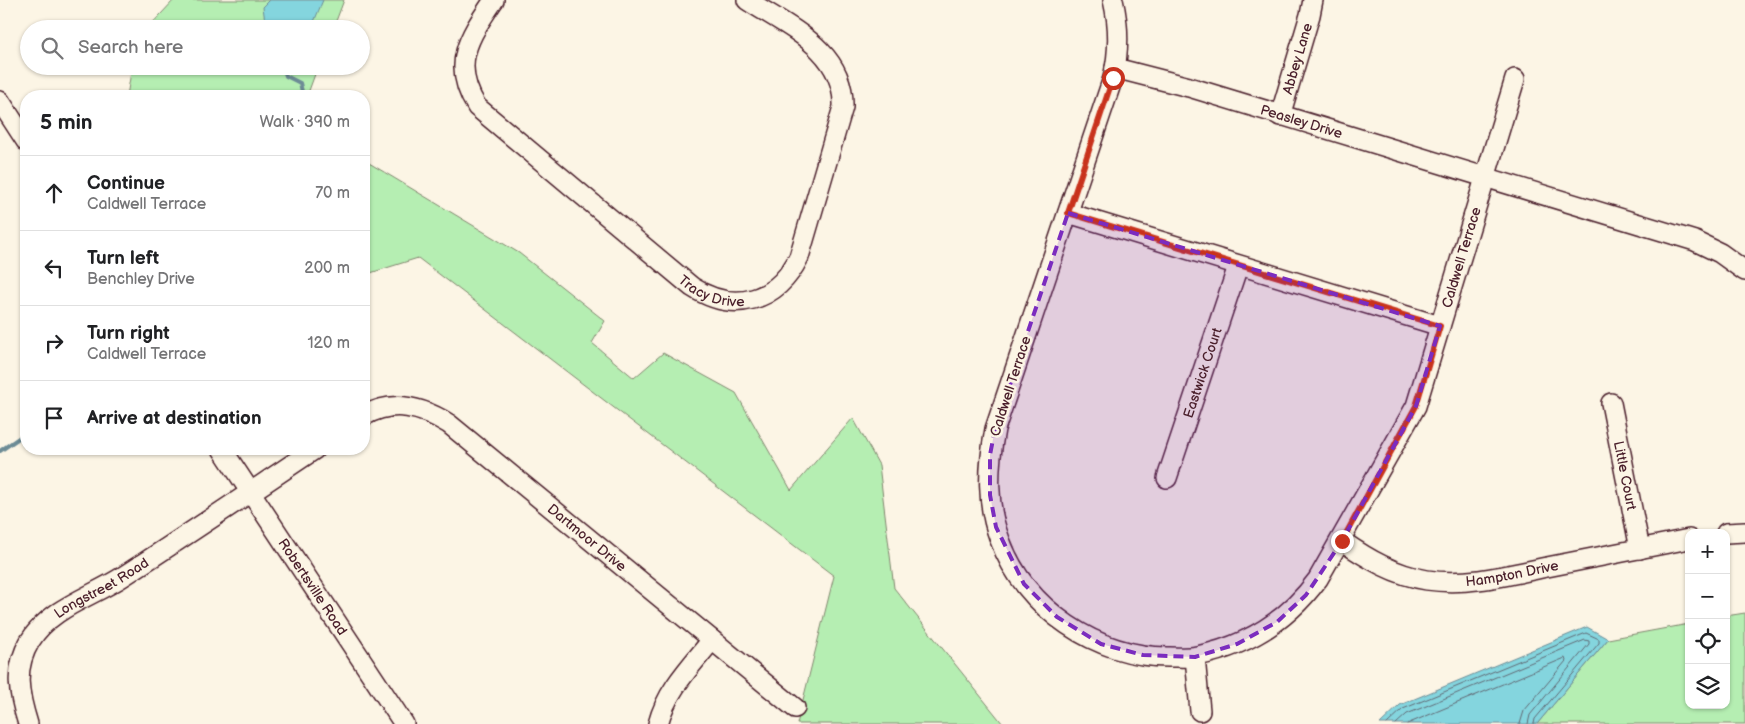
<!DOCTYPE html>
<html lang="en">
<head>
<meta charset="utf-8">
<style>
	body { margin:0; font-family:"Balsamiq Sans",sans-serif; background:#f6f6f6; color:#202124 }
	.controls { position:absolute; right:15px; bottom:15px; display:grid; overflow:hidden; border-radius:10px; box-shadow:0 1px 4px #0004 }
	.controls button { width:45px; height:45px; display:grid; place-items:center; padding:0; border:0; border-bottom:1px solid #e0e0e0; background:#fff; color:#202124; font:25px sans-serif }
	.stop { position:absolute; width:15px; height:15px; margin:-11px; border:4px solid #c8321e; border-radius:50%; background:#fff }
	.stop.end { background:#c8321e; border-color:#fff; box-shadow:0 1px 5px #0008 }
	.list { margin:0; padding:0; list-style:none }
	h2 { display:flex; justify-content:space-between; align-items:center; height:65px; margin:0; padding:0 20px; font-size:21px }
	h2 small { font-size:16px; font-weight:400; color:#757577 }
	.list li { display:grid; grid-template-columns:32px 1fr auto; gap:15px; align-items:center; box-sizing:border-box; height:75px; padding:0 20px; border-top:1px solid #e0e0e0 }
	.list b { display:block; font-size:19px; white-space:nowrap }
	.list p { margin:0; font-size:16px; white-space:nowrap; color:#757577 }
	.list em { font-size:16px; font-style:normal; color:#757577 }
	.icon { flex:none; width:28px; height:28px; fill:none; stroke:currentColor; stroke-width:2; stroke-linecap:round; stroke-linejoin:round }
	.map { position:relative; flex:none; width:1745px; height:724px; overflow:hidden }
	.search { position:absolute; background:#fff; box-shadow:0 1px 4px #0004; left:20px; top:20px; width:350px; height:55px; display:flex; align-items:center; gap:12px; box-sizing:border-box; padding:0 18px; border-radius:28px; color:#757577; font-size:19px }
	.panel { position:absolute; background:#fff; box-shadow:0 1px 4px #0004; left:20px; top:90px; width:350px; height:365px; border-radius:20px }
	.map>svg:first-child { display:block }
	.green { fill:#b5eeb2; stroke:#80866e }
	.water { fill:#84d5de; stroke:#6d8c96 }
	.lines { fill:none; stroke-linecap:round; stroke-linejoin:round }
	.shore { stroke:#616873; stroke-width:1 }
	.stream { stroke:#6d8c96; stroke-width:4 }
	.minor-casing { stroke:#4a1f2b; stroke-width:22 }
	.minor { stroke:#fcf5e5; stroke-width:19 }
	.route { stroke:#c8321e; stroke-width:6 }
	.marked { fill:#7b2cbf; fill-opacity:0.2; stroke:#7b2cbf; stroke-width:4; stroke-dasharray:10 6; stroke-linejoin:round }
	.labels { text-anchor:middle; stroke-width:5; stroke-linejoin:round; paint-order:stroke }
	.street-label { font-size:14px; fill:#4a1f2b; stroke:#fcf5e5 }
</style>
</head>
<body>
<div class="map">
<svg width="1745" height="724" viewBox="0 0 1745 724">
	<rect width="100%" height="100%" fill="#fcf5e5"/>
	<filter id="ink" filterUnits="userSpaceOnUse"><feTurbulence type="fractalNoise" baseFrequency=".02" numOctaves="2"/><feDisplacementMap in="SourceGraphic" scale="10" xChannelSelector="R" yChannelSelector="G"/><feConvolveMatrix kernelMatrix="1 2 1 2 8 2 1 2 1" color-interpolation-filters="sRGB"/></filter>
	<g filter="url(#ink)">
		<path class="green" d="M174 0H344L333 29H147Z
			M132 66H318L307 96H127Z
			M364 160 519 253 605 321 592 343 634 378 663 353 736 393 791 490 853 418 879 465 894 588 1003 724H797L834 576 418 258 364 275Z
			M1745 613V724H1537L1608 639 1689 624V705H1726V616Z"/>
		<path class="water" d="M270 0H323L311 29H266L263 7Z
			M1587 627 1608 639 1537 724H1380L1400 705Z"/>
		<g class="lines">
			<path class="shore" d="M1387 724 1403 709 1586 633 1599 639V643L1535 719 1534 724
				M1396 724 1407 714 1585 640 1589 641V644L1530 715 1528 724
				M1407 724 1565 658 1566 661 1524 711 1520 724"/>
			<path class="stream" d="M283 66 286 76 300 83 303 96
				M0 451 26 433"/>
			<defs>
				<g id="minor">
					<path id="s1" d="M494 0C469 37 450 64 477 107L692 287C734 314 777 302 799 257L843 107C845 50 788 27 747 0"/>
					<path id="s2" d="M1113 0C1119 25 1119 53 1113 78L995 429C988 467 986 504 1000 540 1025 609 1098 658 1170 657 1179 657 1189 658 1197 656 1247 646 1288 620 1318 579L1416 406 1515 79"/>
					<path id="s3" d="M1115 68 1189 87 1695 241 1720 253 1745 271"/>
					<path d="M0 101 26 141"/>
					<path id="s4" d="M1280 116 1310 15 1313 0"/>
					<path d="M1068 213 1440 326"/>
					<path id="s5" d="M1611 403 1640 549"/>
					<path id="s6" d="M364 416C393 399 422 407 449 424L795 708"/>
					<path id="s7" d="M222 449 404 724"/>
					<path id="s8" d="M1167 478 1238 266"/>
					<path d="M1726 533 1745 532"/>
					<path id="s9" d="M1342 541C1368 559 1395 575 1427 580 1467 586 1508 575 1547 567 1594 558 1642 548 1689 539"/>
					<path d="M1195 657 1200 711"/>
					<path id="s10" d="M28 724C19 695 13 669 30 641 50 608 91 597 122 577 187 535 251 492 315 449"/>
					<path d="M658 724C667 690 690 667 712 640"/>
				</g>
			</defs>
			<use href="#minor" class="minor-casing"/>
			<use href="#minor" class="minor"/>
		</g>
	</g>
	<g class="lines" filter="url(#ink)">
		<path class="route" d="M1113 78 1068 213 1440 326 1416 406 1342 541"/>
	</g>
	<path class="marked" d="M1068 213 1440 326 1416 406 1342 541 1306 595 1277 622 1237 644 1195 657 1143 655 1101 644 1057 617 1024 584 996 527 990 495V455L995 429Z"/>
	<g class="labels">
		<g class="street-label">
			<text dy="5" stroke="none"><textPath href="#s4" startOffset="60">Abbey Lane</textPath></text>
			<text dy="5" stroke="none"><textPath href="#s3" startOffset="194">Peasley Drive</textPath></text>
			<text dy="5" stroke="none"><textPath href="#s2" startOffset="1309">Caldwell Terrace</textPath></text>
			<text dy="5" stroke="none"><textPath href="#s1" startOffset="418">Tracy Drive</textPath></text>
			<text dy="5" stroke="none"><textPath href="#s8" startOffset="111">Eastwick Court</textPath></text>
			<text transform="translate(1010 386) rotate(-72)" y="5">Caldwell Terrace</text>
			<text dy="5" stroke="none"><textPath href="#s5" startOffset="74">Little Court</textPath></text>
			<text dy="5" stroke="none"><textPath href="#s6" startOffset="269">Dartmoor Drive</textPath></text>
			<text dy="5" stroke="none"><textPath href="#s9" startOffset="180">Hampton Drive</textPath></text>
			<text dy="5" stroke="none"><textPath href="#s7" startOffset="165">Robertsville Road</textPath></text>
			<text dy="5" stroke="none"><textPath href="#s10" startOffset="176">Longstreet Road</textPath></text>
		</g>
	</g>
</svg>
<div class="controls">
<button>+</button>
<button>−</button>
<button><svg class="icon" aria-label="locate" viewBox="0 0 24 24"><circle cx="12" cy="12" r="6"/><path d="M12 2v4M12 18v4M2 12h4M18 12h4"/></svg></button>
<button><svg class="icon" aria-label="layers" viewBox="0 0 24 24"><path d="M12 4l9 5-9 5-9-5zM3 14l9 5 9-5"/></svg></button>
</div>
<div class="stop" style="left:1113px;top:78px"></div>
<div class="stop end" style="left:1342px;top:541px"></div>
<div class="search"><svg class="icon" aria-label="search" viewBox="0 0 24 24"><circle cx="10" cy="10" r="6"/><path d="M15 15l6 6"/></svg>Search here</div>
<section class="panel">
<h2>5 min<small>Walk · 390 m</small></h2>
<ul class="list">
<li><svg class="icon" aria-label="ahead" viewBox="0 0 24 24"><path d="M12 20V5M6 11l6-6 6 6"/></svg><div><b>Continue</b><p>Caldwell Terrace</p></div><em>70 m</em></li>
<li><svg class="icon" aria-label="left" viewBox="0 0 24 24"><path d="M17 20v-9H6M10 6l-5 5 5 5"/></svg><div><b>Turn left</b><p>Benchley Drive</p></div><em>200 m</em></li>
<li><svg class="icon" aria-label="right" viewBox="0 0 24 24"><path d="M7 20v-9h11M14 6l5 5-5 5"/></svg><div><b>Turn right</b><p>Caldwell Terrace</p></div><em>120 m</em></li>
<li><svg class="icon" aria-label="arrive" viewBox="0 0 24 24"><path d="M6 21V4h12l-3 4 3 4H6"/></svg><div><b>Arrive at destination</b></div></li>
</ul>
</section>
</div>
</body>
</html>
